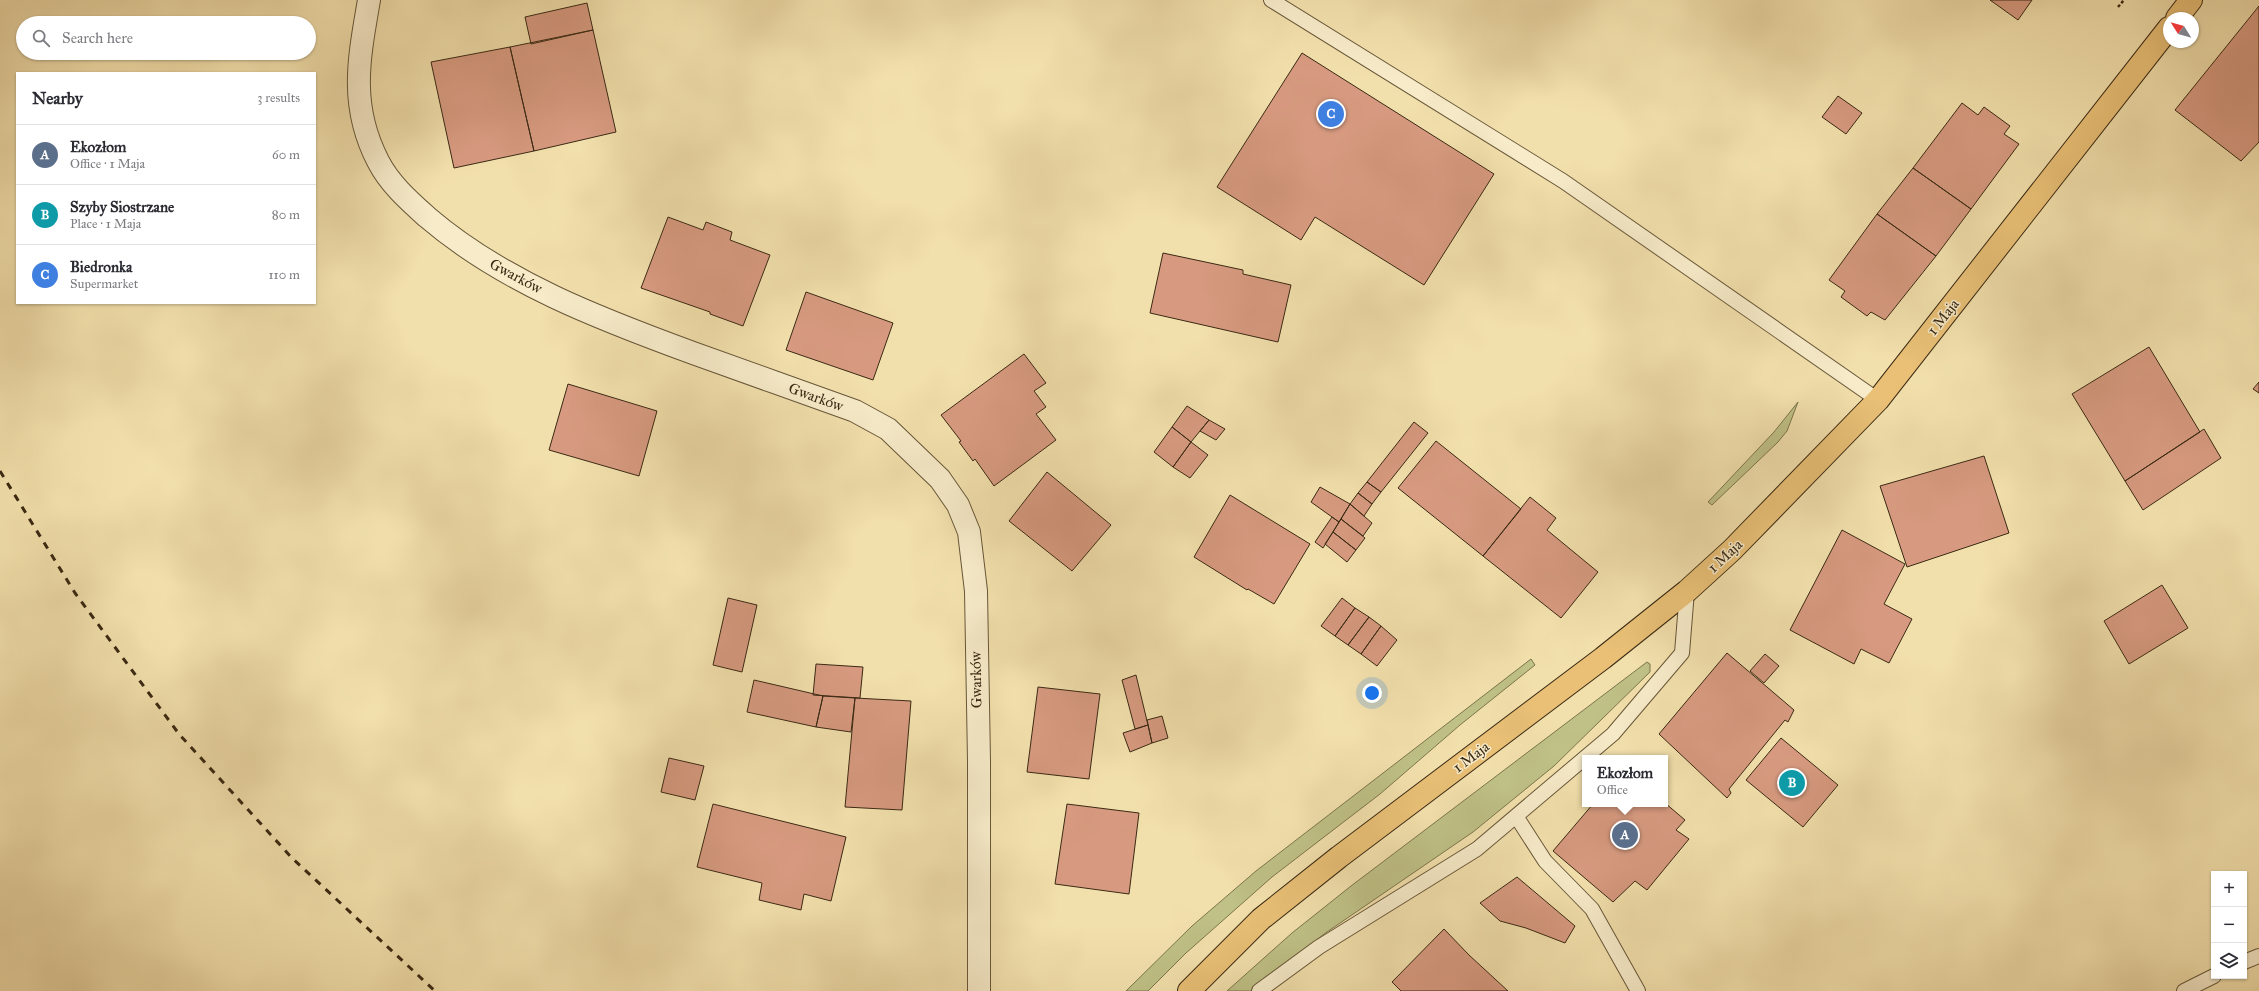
<!DOCTYPE html>
<html lang="en">
<head>
<meta charset="utf-8">
<style>
	body { margin:0; font-family:"IM FELL Great Primer",serif; background:#f2f2f3; color:#2b2b33 }
	.controls { position:absolute; right:12px; bottom:12px; display:grid; overflow:hidden; border-radius:0px; box-shadow:0 1px 3px #0004 }
	.controls button { width:36px; height:36px; display:grid; place-items:center; padding:0; border:0; border-bottom:1px solid #e1e1e2; background:#fff; color:#2b2b33; font:20px sans-serif }
	.compass { position:absolute; left:2163px; top:12px; width:36px; height:36px; border-radius:50%; background:#fff; box-shadow:0 1px 3px #0004; rotate:307deg }
	.you { position:absolute; left:1372px; top:693px; width:14px; height:14px; margin:-10px; border:3px solid #fff; border-radius:50%; background:#1a73e8; box-shadow:0 0 0 6px #1a73e833 }
	.badge { display:grid; place-items:center; width:26px; height:26px; border-radius:50%; background:#0f766e; color:#fff; font-size:13px; font-weight:700 }
	.pin { position:absolute; translate:-50% -50%; border:2px solid #fff; box-shadow:0 1px 4px #0006 }
	.popup { position:absolute; left:1582px; top:755px; width:86px; height:52px; box-sizing:border-box; display:grid; place-content:center; border-radius:0px; background:#fff; filter:drop-shadow(0 1px 3px #0005); font-size:13px; white-space:nowrap; color:#7c7c81 }
	.popup b { font-size:15px; color:#2b2b33 }
	.popup::after { content:''; position:absolute; left:50%; top:100%; margin-left:-8px; border:8px solid transparent; border-top-color:#fff }
	.list { margin:0; padding:0; list-style:none }
	h2 { display:flex; justify-content:space-between; align-items:center; height:52px; margin:0; padding:0 16px; font-size:17px }
	h2 small { font-size:13px; font-weight:400; color:#7c7c81 }
	.list li { display:grid; grid-template-columns:26px 1fr auto; gap:12px; align-items:center; box-sizing:border-box; height:60px; padding:0 16px; border-top:1px solid #e1e1e2 }
	.list b { display:block; font-size:15px; white-space:nowrap }
	.list p { margin:0; font-size:13px; white-space:nowrap; color:#7c7c81 }
	.list em { font-size:13px; font-style:normal; color:#7c7c81 }
	.icon { flex:none; width:22px; height:22px; fill:none; stroke:currentColor; stroke-width:2; stroke-linecap:round; stroke-linejoin:round }
	.map { position:relative; flex:none; width:2259px; height:991px; overflow:hidden }
	.search { position:absolute; background:#fff; box-shadow:0 1px 3px #0004; left:16px; top:16px; width:300px; height:44px; display:flex; align-items:center; gap:10px; box-sizing:border-box; padding:0 14px; border-radius:22px; color:#7c7c81; font-size:15px }
	.panel { position:absolute; background:#fff; box-shadow:0 1px 3px #0004; left:16px; top:72px; width:300px; height:232px; border-radius:0px }
	.map>svg:first-child { display:block }
	.green { fill:#bfc186; stroke:#7c754c }
	.building { fill:#d79a80; stroke:#3a2913 }
	.lines { fill:none; stroke-linecap:round; stroke-linejoin:round }
	.lane-casing { stroke:#685739; stroke-width:16 }
	.street-casing { stroke:#685739; stroke-width:24 }
	.primary-casing { stroke:#3a2913; stroke-width:24 }
	.path { stroke:#3a2913; stroke-width:2.5; stroke-dasharray:3 2; stroke-linecap:butt }
	.lane { stroke:#f7ebc9; stroke-width:14 }
	.street { stroke:#f7ebc9; stroke-width:22 }
	.primary { stroke:#e9c076; stroke-width:22 }
	.rail { stroke:#3a2913; stroke-width:3; stroke-dasharray:7 7; stroke-linecap:butt }
	.labels { text-anchor:middle; stroke-width:3; stroke-linejoin:round; paint-order:stroke }
	.street-label { font-size:15px; fill:#3a2913; stroke:#f7ebc9 }
</style>
</head>
<body>
<div class="map">
<svg width="2259" height="991" viewBox="0 0 2259 991">
	<rect width="100%" height="100%" fill="#f2e0ac"/>
	<filter id="stains"><feTurbulence type="fractalNoise" baseFrequency=".005" numOctaves="4"/><feColorMatrix values="0 0 0 0 .2 0 0 0 0 .09 0 0 0 0 .02 0 0 0 .5 -.17"/></filter>
	<radialGradient id="worn" r=".72"><stop offset=".6" stop-color="#630" stop-opacity="0"/><stop offset="1" stop-color="#630" stop-opacity=".3"/></radialGradient>
	<path class="green" d="M1798 402 1787 431 1778 442 1712 505 1708 502 1774 432Z
		M1531 659 1535 665 1460 725 1380 794 1272 877 1186 953 1148 991H1126L1192 926 1256 871Z
		M1647 662 1650 664V672L1554 766 1473 832 1324 934 1252 991H1227L1292 933 1351 886Z"/>
	<path class="building" d="M1990 0H2032L2018 20Z
		M587 3 593 30 531 44 525 17Z
		M2259 6V142L2241 161 2175 110Z
		M593 30 616 132 534 151 510 47Z
		M510 47 534 151 454 168 431 62Z
		M1302 53 1494 174 1424 285 1315 217 1301 240 1217 187Z
		M1838 96 1862 113 1846 134 1822 117Z
		M1962 103 1978 115 1984 107 2010 126 2004 134 2019 144 1971 209 1913 168Z
		M1913 168 1971 209 1936 256 1877 214Z
		M1877 214 1936 256 1885 320 1871 312 1867 316 1841 297 1845 291 1829 280Z
		M668 217 703 230 706 222 732 232 730 240 770 255 743 326 710 314V312L641 288Z
		M1163 253 1243 270V274L1291 285 1278 342 1150 313Z
		M806 292 893 323 873 380 786 350Z
		M2149 347 2200 432 2125 481 2072 394Z
		M1024 354 1046 383 1034 391 1046 407 1036 414 1056 440 994 486 975 459 973 461 959 442 961 441 941 415Z
		M2259 382V393L2253 389Z
		M568 384 657 411 639 476 549 450Z
		M1187 406 1209 420 1191 442 1172 427Z
		M1209 420 1225 429 1216 440 1200 431Z
		M1414 422 1428 433 1381 492 1367 482Z
		M1172 427 1191 442 1173 467 1154 452Z
		M2204 429 2221 458 2143 510 2125 481Z
		M1436 441 1521 509 1483 556 1398 488Z
		M1191 442 1208 455 1190 478 1173 467Z
		M1984 456 2009 533 1907 567 1880 486Z
		M1047 472 1111 525 1072 571 1009 521Z
		M1367 482 1381 492 1372 504 1358 493Z
		M1320 487 1350 504 1339 522 1311 502Z
		M1358 493 1372 504 1364 516 1350 504Z
		M1230 495 1310 544 1274 604 1248 589 1247 590 1194 557Z
		M1530 497 1556 518 1547 530 1598 572 1561 618 1483 556Z
		M1350 504 1372 523 1363 536 1341 519Z
		M1332 517 1339 522 1323 548 1315 542Z
		M1341 519 1365 538 1356 550 1333 532Z
		M1842 530 1905 564 1884 604 1912 619 1889 663 1861 649 1854 664 1790 630Z
		M1333 532 1356 550 1347 562 1325 544Z
		M2162 585 2188 628 2129 664 2104 621Z
		M728 598 757 605 742 672 713 665Z
		M1342 598 1355 608 1335 636 1321 626Z
		M1355 608 1369 617 1348 645 1335 636Z
		M1369 617 1381 626 1361 654 1348 645Z
		M1381 626 1397 640 1377 666 1361 654Z
		M1727 653 1794 710 1788 722 1785 720 1729 789 1731 793 1727 798 1659 734Z
		M1765 654 1779 666 1764 683 1750 671Z
		M816 664 863 667 860 698 813 695Z
		M1136 675 1148 725 1135 729 1122 680Z
		M754 680 823 696 816 727 747 712Z
		M1038 687 1100 694 1089 779 1027 772Z
		M823 696 855 698 851 732 816 727Z
		M855 698 911 701 902 810 845 807Z
		M1162 716 1168 738 1152 743 1147 720Z
		M1148 725 1152 743 1130 752 1123 733Z
		M1781 738 1838 785 1803 827 1746 780Z
		M669 758 704 766 695 800 661 792Z
		M1665 803 1685 820 1676 830 1689 839 1647 890 1635 881 1613 902 1553 851 1593 804Z
		M713 804 846 837 831 901 804 894 801 910 759 900 762 883 697 867Z
		M1067 804 1139 813 1129 894 1055 884Z
		M1517 877 1575 926 1565 943 1526 928 1500 921 1480 903Z
		M1444 929 1469 955 1508 991H1401L1392 982Z"/>
	<g class="lines">
		<defs>
			<path id="lane" d="M1271 0 1563 181 1878 400
				M1516 816 1545 861 1592 909 1638 991
				M2244 962 2259 956
				M1259 991 1319 947 1477 849 1613 734 1682 653 1687 591
				M2184 991 2214 976"/>
			<path id="street" d="M369 0C359 58 349 105 378 161 389 183 408 200 427 217 503 282 600 319 693 353 747 372 801 392 855 411L888 429 940 479 958 505 969 532 976 591 979 761V991"/>
			<path id="primary" d="M2177 18 2191 0
				M1189 991 1261 919 1339 857 1603 658 1687 591 1732 550 1878 400 2169 28"/>
		</defs>
		<use href="#lane" class="lane-casing"/>
		<use href="#street" class="street-casing"/>
		<use href="#primary" class="primary-casing"/>
		<path class="path" d="M2118 7 2124 0"/>
		<use href="#lane" class="lane"/>
		<use href="#street" class="street"/>
		<use href="#primary" class="primary"/>
		<path class="rail" d="M0 471 75 593 179 734 292 858 435 991"/>
	</g>
	<g class="labels">
		<g class="street-label">
			<text transform="translate(516 276) rotate(28)" y="5">Gwarków</text>
			<text transform="translate(1943 317) rotate(-52)" y="5">1 Maja</text>
			<text transform="translate(816 397) rotate(20)" y="5">Gwarków</text>
			<text transform="translate(1725 556) rotate(-43)" y="5">1 Maja</text>
			<text transform="translate(976 680) rotate(-91)" y="5">Gwarków</text>
			<text transform="translate(1471 757) rotate(-37)" y="5">1 Maja</text>
		</g>
	</g>
	<rect width="100%" height="100%" filter="url(#stains)"/>
	<rect width="100%" height="100%" fill="url(#worn)"/>
</svg>
<div class="controls">
<button>+</button>
<button>−</button>
<button><svg class="icon" aria-label="layers" viewBox="0 0 24 24"><path d="M12 4l9 5-9 5-9-5zM3 14l9 5 9-5"/></svg></button>
</div>
<svg class="compass" viewBox="-18 -18 36 36"><path d="M0-13l5 13h-10z" fill="#e53935"/><path d="M0 13l5-13h-10z" fill="#7c7c81"/></svg>
<div class="you"></div>
<div class="pin badge" style="left:1625px;top:835px;background:#5c6f8a">A</div>
<div class="popup"><b>Ekozłom</b>Office</div>
<div class="pin badge" style="left:1792px;top:783px;background:#0f9aa8">B</div>
<div class="pin badge" style="left:1331px;top:114px;background:#3f7fe0">C</div>
<div class="search"><svg class="icon" aria-label="search" viewBox="0 0 24 24"><circle cx="10" cy="10" r="6"/><path d="M15 15l6 6"/></svg>Search here</div>
<section class="panel">
<h2>Nearby<small>3 results</small></h2>
<ul class="list">
<li><span class="badge" style="background:#5c6f8a">A</span><div><b>Ekozłom</b><p>Office · 1 Maja</p></div><em>60 m</em></li>
<li><span class="badge" style="background:#0f9aa8">B</span><div><b>Szyby Siostrzane</b><p>Place · 1 Maja</p></div><em>80 m</em></li>
<li><span class="badge" style="background:#3f7fe0">C</span><div><b>Biedronka</b><p>Supermarket</p></div><em>110 m</em></li>
</ul>
</section>
</div>
</body>
</html>
